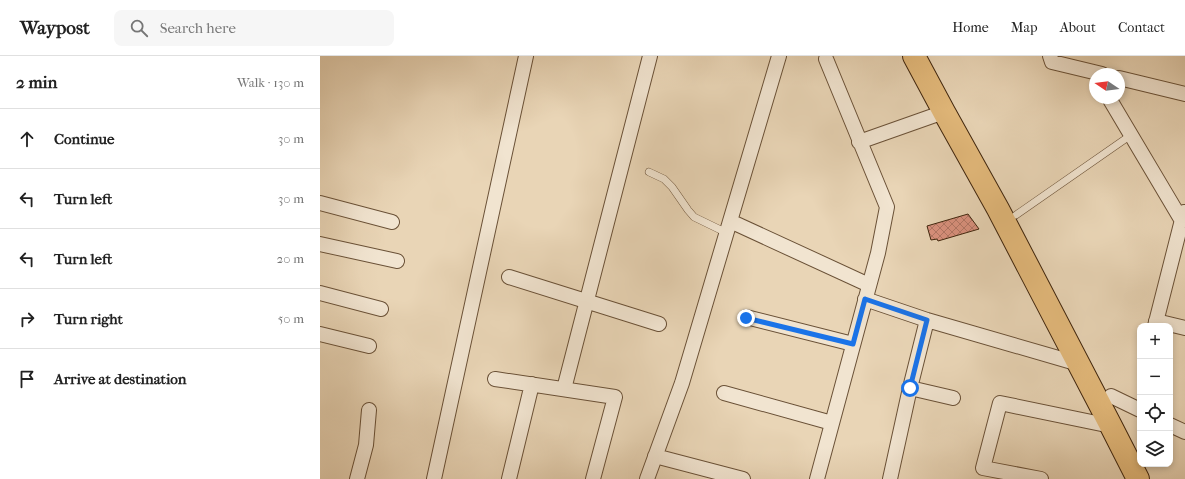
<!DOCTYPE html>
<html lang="en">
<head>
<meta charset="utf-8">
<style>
	body { margin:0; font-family:"IM FELL French Canon",serif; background:#f6f6f6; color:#222 }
	.controls { position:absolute; right:12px; bottom:12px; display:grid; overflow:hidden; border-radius:8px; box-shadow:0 2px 6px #0003 }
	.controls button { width:36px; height:36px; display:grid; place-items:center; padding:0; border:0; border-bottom:1px solid #e0e0e0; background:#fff; color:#222; font:20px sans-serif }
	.compass { position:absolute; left:769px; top:12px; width:36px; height:36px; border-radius:50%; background:#fff; box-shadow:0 2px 6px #0003; rotate:283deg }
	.stop { position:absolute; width:12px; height:12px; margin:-9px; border:3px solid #1a73e8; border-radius:50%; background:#fff }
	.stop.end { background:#1a73e8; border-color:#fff; box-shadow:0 1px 4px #0008 }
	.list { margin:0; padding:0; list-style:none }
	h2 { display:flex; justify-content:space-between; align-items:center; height:52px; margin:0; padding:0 16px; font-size:17px }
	h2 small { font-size:13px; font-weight:400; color:#767676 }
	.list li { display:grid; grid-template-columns:26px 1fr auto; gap:12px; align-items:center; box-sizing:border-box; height:60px; padding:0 16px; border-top:1px solid #e0e0e0 }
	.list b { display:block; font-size:15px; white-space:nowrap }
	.list em { font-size:13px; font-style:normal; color:#767676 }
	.icon { flex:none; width:22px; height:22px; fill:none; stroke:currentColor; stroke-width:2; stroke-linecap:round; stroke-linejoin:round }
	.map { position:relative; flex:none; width:865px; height:423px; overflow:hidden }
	header { display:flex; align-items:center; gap:24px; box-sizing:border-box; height:56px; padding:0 20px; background:#fff; border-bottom:1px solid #e0e0e0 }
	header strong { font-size:19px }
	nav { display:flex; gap:22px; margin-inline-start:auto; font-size:14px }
	.search { width:280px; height:36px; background:#f6f6f6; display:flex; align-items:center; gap:10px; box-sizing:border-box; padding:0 14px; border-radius:8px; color:#767676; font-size:15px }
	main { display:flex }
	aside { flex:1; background:#fff }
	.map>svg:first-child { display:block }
	.building { fill:url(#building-cross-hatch); stroke:#3f250d }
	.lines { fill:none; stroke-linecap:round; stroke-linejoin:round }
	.lane-casing { stroke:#6a5137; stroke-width:8 }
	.street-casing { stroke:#6a5137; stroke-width:16 }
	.primary-casing { stroke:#3f250d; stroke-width:24 }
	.lane { stroke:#f1e4d0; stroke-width:7 }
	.street { stroke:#f1e4d0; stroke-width:14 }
	.primary { stroke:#e4ba7b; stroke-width:22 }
	.route { stroke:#1a73e8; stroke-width:5 }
</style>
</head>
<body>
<header>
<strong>Waypost</strong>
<div class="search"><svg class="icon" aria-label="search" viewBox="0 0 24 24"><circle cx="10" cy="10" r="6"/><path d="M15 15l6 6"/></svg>Search here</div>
<nav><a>Home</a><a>Map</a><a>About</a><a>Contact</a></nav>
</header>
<main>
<aside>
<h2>2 min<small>Walk · 130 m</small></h2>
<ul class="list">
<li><svg class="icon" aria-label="ahead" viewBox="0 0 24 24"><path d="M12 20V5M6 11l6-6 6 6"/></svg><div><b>Continue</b></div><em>30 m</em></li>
<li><svg class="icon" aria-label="left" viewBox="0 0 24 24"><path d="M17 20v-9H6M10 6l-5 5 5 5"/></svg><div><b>Turn left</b></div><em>30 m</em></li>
<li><svg class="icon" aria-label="left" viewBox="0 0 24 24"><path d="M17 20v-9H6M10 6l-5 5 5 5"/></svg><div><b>Turn left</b></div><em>20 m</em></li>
<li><svg class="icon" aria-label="right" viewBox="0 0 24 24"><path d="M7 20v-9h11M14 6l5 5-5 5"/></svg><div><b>Turn right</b></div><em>50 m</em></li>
<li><svg class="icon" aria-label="arrive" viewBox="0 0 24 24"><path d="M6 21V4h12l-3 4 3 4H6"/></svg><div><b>Arrive at destination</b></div></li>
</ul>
</aside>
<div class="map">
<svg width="865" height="423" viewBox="0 0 865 423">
	<defs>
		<pattern id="building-cross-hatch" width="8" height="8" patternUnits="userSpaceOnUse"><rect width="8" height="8" fill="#db927f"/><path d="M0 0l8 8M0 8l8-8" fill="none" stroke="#b37766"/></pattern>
	</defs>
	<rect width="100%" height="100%" fill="#e9d5b6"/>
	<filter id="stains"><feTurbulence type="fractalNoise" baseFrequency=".005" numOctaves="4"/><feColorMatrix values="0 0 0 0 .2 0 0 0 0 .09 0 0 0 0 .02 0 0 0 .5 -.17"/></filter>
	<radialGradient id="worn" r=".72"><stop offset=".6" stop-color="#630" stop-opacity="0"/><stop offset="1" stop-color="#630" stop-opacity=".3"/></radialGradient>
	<path class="building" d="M648 158 659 173 618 185 617 183 611 184 607 170Z"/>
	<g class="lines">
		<defs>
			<path id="lane" d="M329 116 344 123 352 131 368 154 374 161 407 177
				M696 159 811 79"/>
			<path id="street" d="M730 0 732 6 782 18
				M799 22 865 38
				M789 42 862 165
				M539 86 624 56
				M0 147 72 166
				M410 165 549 229
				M0 188 77 205
				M189 221 339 268
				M0 237 61 253
				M545 243 607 264 759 308
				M426 261 533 288
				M836 265 865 272
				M835 270 864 156
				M0 278 49 290
				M175 323 295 341 273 423
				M590 332 633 342
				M244 333 330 0
				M404 337 512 367
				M791 340 820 354
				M850 369 865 376
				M335 400 423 423
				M37 423 46 389 49 354
				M114 423 206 0
				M189 423 212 328
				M327 423 362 327 459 0
				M497 423 558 197 567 151 506 3
				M570 423 590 332 607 264
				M721 423 663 412 680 347 791 370"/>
			<path id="primary" d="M594 0 624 56 678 153 791 370 818 423"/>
		</defs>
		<use href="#lane" class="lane-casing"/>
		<use href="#street" class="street-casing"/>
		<use href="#primary" class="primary-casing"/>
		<use href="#lane" class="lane"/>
		<use href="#street" class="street"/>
		<use href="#primary" class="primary"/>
	</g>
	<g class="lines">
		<path class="route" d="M426 262 533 288 545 243 607 264 590 332"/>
	</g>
	<rect width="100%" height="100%" filter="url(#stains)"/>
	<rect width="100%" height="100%" fill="url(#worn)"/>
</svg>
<div class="controls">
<button>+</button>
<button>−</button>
<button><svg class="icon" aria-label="locate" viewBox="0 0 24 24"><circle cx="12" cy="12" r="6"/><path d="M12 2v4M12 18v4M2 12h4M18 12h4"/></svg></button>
<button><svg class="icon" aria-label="layers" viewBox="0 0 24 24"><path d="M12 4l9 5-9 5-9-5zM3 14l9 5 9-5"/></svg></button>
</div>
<svg class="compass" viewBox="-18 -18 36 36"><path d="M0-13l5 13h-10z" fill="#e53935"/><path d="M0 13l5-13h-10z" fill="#767676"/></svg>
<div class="stop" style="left:590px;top:332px"></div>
<div class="stop end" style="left:426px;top:262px"></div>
</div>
</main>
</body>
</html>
